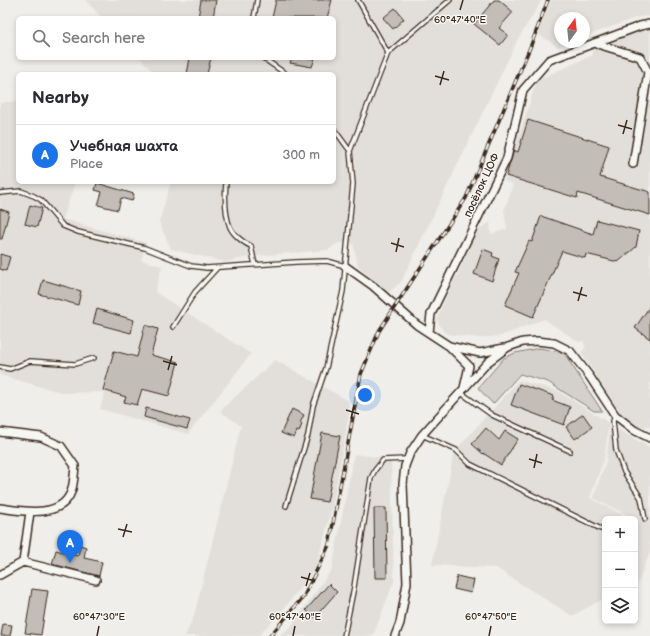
<!DOCTYPE html>
<html lang="en">
<head>
<meta charset="utf-8">
<style>
	body { margin:0; font-family:"Balsamiq Sans",sans-serif; background:#f2f2f3; color:#2b2b33 }
	.controls { position:absolute; right:12px; bottom:12px; display:grid; overflow:hidden; border-radius:6px; box-shadow:0 2px 6px #0003 }
	.controls button { width:36px; height:36px; display:grid; place-items:center; padding:0; border:0; border-bottom:1px solid #e1e1e2; background:#fff; color:#2b2b33; font:20px sans-serif }
	.compass { position:absolute; left:554px; top:12px; width:36px; height:36px; border-radius:50%; background:#fff; box-shadow:0 2px 6px #0003; rotate:15deg }
	.you { position:absolute; left:365px; top:395px; width:14px; height:14px; margin:-10px; border:3px solid #fff; border-radius:50%; background:#1a73e8; box-shadow:0 0 0 6px #1a73e833 }
	.badge { display:grid; place-items:center; width:26px; height:26px; border-radius:50%; background:#1a73e8; color:#fff; font-size:13px; font-weight:700 }
	.pin { position:absolute; translate:-50% -33px; filter:drop-shadow(0 1px 2px #0008) }
	.pin::after { content:''; position:absolute; top:21px; width:14px; height:12px; background:inherit; clip-path:polygon(0 0,100% 0,50% 100%) }
	.list { margin:0; padding:0; list-style:none }
	h2 { display:flex; justify-content:space-between; align-items:center; height:52px; margin:0; padding:0 16px; font-size:17px }
	h2 small { font-size:13px; font-weight:400; color:#7c7c81 }
	.list li { display:grid; grid-template-columns:26px 1fr auto; gap:12px; align-items:center; box-sizing:border-box; height:60px; padding:0 16px; border-top:1px solid #e1e1e2 }
	.list b { display:block; font-size:15px; white-space:nowrap }
	.list p { margin:0; font-size:13px; white-space:nowrap; color:#7c7c81 }
	.list em { font-size:13px; font-style:normal; color:#7c7c81 }
	.icon { flex:none; width:22px; height:22px; fill:none; stroke:currentColor; stroke-width:2; stroke-linecap:round; stroke-linejoin:round }
	.map { position:relative; flex:none; width:650px; height:636px; overflow:hidden }
	.search { position:absolute; background:#fff; box-shadow:0 2px 6px #0003; left:16px; top:16px; width:320px; height:44px; display:flex; align-items:center; gap:10px; box-sizing:border-box; padding:0 14px; border-radius:6px; color:#7c7c81; font-size:15px }
	.panel { position:absolute; background:#fff; box-shadow:0 2px 6px #0003; left:16px; top:72px; width:320px; height:112px; border-radius:6px }
	.map>svg:first-child { display:block }
	.built { fill:#e2dfdb }
	.green { fill:#d4d1cc; stroke:#887e75 }
	.building { fill:#c2bdb7; stroke:#3b2a1e }
	.lines { fill:none; stroke-linecap:round; stroke-linejoin:round }
	.service-casing { stroke:#3b2a1e; stroke-width:6 }
	.minor-casing { stroke:#3b2a1e; stroke-width:10 }
	.service { stroke:#f6f6f2; stroke-width:3.5 }
	.minor { stroke:#f6f6f2; stroke-width:7 }
	.rail-casing { stroke:#3b2a1e; stroke-width:3.5 }
	.rail { stroke:#f6f6f2; stroke-width:2; stroke-dasharray:6; stroke-linecap:butt }
	.ticks { fill:none; stroke:#3b2a1e; stroke-width:1.5 }
	.labels { text-anchor:middle; stroke-width:3; stroke-linejoin:round; paint-order:stroke }
	.street-label { font-size:11px; fill:#3b2a1e; stroke:#f6f6f2 }
	.ticks-label { font-size:10px; text-anchor:middle; fill:#3b2a1e; stroke:#f6f6f2; stroke-width:3; stroke-linejoin:round; paint-order:stroke }
</style>
</head>
<body>
<div class="map">
<svg width="650" height="636" viewBox="0 0 650 636">
	<rect width="100%" height="100%" fill="#efeeea"/>
	<filter id="ink" filterUnits="userSpaceOnUse"><feTurbulence type="fractalNoise" baseFrequency=".025" numOctaves="2"/><feDisplacementMap in="SourceGraphic" scale="8" xChannelSelector="R" yChannelSelector="G"/><feConvolveMatrix kernelMatrix="1 2 1 2 8 2 1 2 1" color-interpolation-filters="sRGB"/></filter>
	<g filter="url(#ink)">
		<path class="built" d="M86 0H542L518 39 401 282 388 293 358 266 353 243H338L328 250 255 256 225 262 171 249 159 222 171 182H334V74H155L140 58H334V18H102L86 1Z
			M551 0H650V16L638 17 584 37V18H560V42H572L558 47 538 34Z
			M634 30 650 31V427H637L622 416 581 352 585 348 584 341 579 342 544 319 501 336 479 338 447 334 442 330 437 319 453 280 458 275 474 233 490 222 491 234 507 229 504 211 513 184 504 181 537 80 593 55 592 48Z
			M18 101V182H75L63 219 146 243 141 260 162 266 155 292 251 354 188 434 100 409 105 392 63 393 0 375V103Z
			M275 360 349 401V414L332 508 316 567 283 610 258 636H185L194 616 241 426 220 411Z
			M519 380 558 391 609 423 604 459 590 498 631 519H605V598L572 616 496 568 432 565 454 452Z
			M612 426 650 448V552L635 591V519L593 498 606 461 610 427Z
			M354 454 391 459 394 581 373 636H280L293 624 332 569Z"/>
		<path class="green" d="M540 348 564 353 602 411H594L548 382 520 374 493 404 478 388 504 358 515 353Z"/>
		<path class="building" d="M201 0H216L213 18H198Z
			M276 0H332L327 18H272Z
			M494 0H499L513 12 499 28 508 35 500 45 474 24Z
			M395 8 404 19 393 29 383 18Z
			M190 58H211L207 74H187Z
			M292 58H315L312 67 290 63Z
			M528 120 609 146 600 177 650 192V215L578 193 577 198 506 176 514 150 518 152Z
			M97 183 134 194 132 201 121 198 118 210 98 205 102 192 95 190Z
			M30 205 42 208 37 227 25 224Z
			M0 209 9 212 2 239H0Z
			M541 216 593 234 597 220 639 231 636 247 618 262 586 254 585 258 562 251 533 317 505 305 519 273 515 272 529 241 532 242Z
			M483 249 493 253 492 256 499 259 492 281 474 274Z
			M0 254 10 257 6 271 0 269Z
			M43 280 81 291 78 305 39 294Z
			M650 306V339L635 328Z
			M97 309 134 320 131 333 93 323Z
			M145 325 158 329 151 355 178 362 169 396 142 389 137 405 124 402 126 397 103 390 114 351 137 357Z
			M519 384 554 396 552 400 570 407 564 425 511 405Z
			M146 408 190 420 187 429 144 417Z
			M292 409 304 415 300 423 302 424 299 432 297 431 294 438 281 433Z
			M583 414 592 427 575 439 566 427Z
			M486 428 499 440 505 431 518 439 501 465 483 453V454L472 444Z
			M322 433 340 436 327 502 310 499Z
			M374 508H386L387 578H375Z
			M80 545 86 547 84 558 102 562 99 576 52 564 56 550 78 556Z
			M457 576 474 580 471 593 454 589Z
			M329 584 337 592 314 618 306 610Z
			M32 589 48 591 41 635 25 633Z
			M3 624 12 625 10 636H1Z"/>
		<g class="lines">
			<defs>
				<path id="service" d="M358 0 388 53
					M254 18 257 0
					M263 58 286 74
					M334 129 350 151
					M226 182C225 195 225 215 230 227 233 234 243 243 251 246L255 265
					M0 193 21 191 34 196 41 200 63 226 78 232 145 248 191 266 207 268 296 262 327 261 345 266
					M173 327 195 292 217 268
					M0 367 10 369 30 361 75 364 94 358
					M460 392 492 415 570 451
					M615 416 613 421 616 450 624 472 641 498 645 519
					M422 435 456 450 470 464 601 529
					M286 506 308 435 313 406 326 368 343 291 353 184 350 151 388 53 450 0
					M344 636 354 587 371 478 375 470 383 460 407 459"/>
				<path id="minor" d="M594 43 640 57 648 72 633 164
					M345 266 373 286 417 325 449 346 480 353 504 348
					M429 332 431 314 507 158 523 90 549 60 640 26 650 24
					M450 347 469 366 464 388
					M0 432 41 437 61 446 75 466C74 474 74 484 71 492 61 519 22 511 0 508
					M23 562 30 512
					M0 575 23 562 96 580
					M395 636 400 623 407 583 403 484 405 466 410 453 422 435 488 362 508 347 523 342 537 341 554 343 570 351 590 377 615 415 634 430 650 438"/>
			</defs>
			<use href="#service" class="service-casing"/>
			<use href="#minor" class="minor-casing"/>
			<use href="#service" class="service"/>
			<use href="#minor" class="minor"/>
			<defs>
				<path id="rail" d="M270 636 304 596 329 545 361 374 379 331 466 198 531 45 548 0"/>
			</defs>
			<use href="#rail" class="rail-casing"/>
			<use href="#rail" class="rail"/>
		</g>
	</g>
	<path class="ticks" d="M460 10 463 0M435 76 449 80M440 85 444 71M618 125 632 129M623 134 627 120M391 243 404 247M396 252 399 238M573 292 587 296M578 301 582 287M163 361 177 365M168 370 172 356M346 410 359 414M351 419 354 405M529 459 542 463M534 468 537 454M118 529 132 532M123 537 127 524M301 577 315 581M306 586 310 573M97 636 99 626M293 636 295 626M489 636 491 626"/>
	<g class="labels">
		<g class="street-label">
			<text transform="translate(481 185) rotate(-65)" y="4">посёлок ЦОФ</text>
		</g>
	</g>
	<g class="ticks-label">
		<text x="460" y="23">60°47'40"E</text>
		<text x="99" y="620">60°47'30"E</text>
		<text x="295" y="620">60°47'40"E</text>
		<text x="491" y="620">60°47'50"E</text>
	</g>
</svg>
<div class="controls">
<button>+</button>
<button>−</button>
<button><svg class="icon" aria-label="layers" viewBox="0 0 24 24"><path d="M12 4l9 5-9 5-9-5zM3 14l9 5 9-5"/></svg></button>
</div>
<svg class="compass" viewBox="-18 -18 36 36"><path d="M0-13l5 13h-10z" fill="#e53935"/><path d="M0 13l5-13h-10z" fill="#7c7c81"/></svg>
<div class="you"></div>
<div class="pin badge" style="left:70px;top:563px">A</div>
<div class="search"><svg class="icon" aria-label="search" viewBox="0 0 24 24"><circle cx="10" cy="10" r="6"/><path d="M15 15l6 6"/></svg>Search here</div>
<section class="panel">
<h2>Nearby<small></small></h2>
<ul class="list">
<li><span class="badge">A</span><div><b>Учебная шахта</b><p>Place</p></div><em>300 m</em></li>
</ul>
</section>
</div>
</body>
</html>
